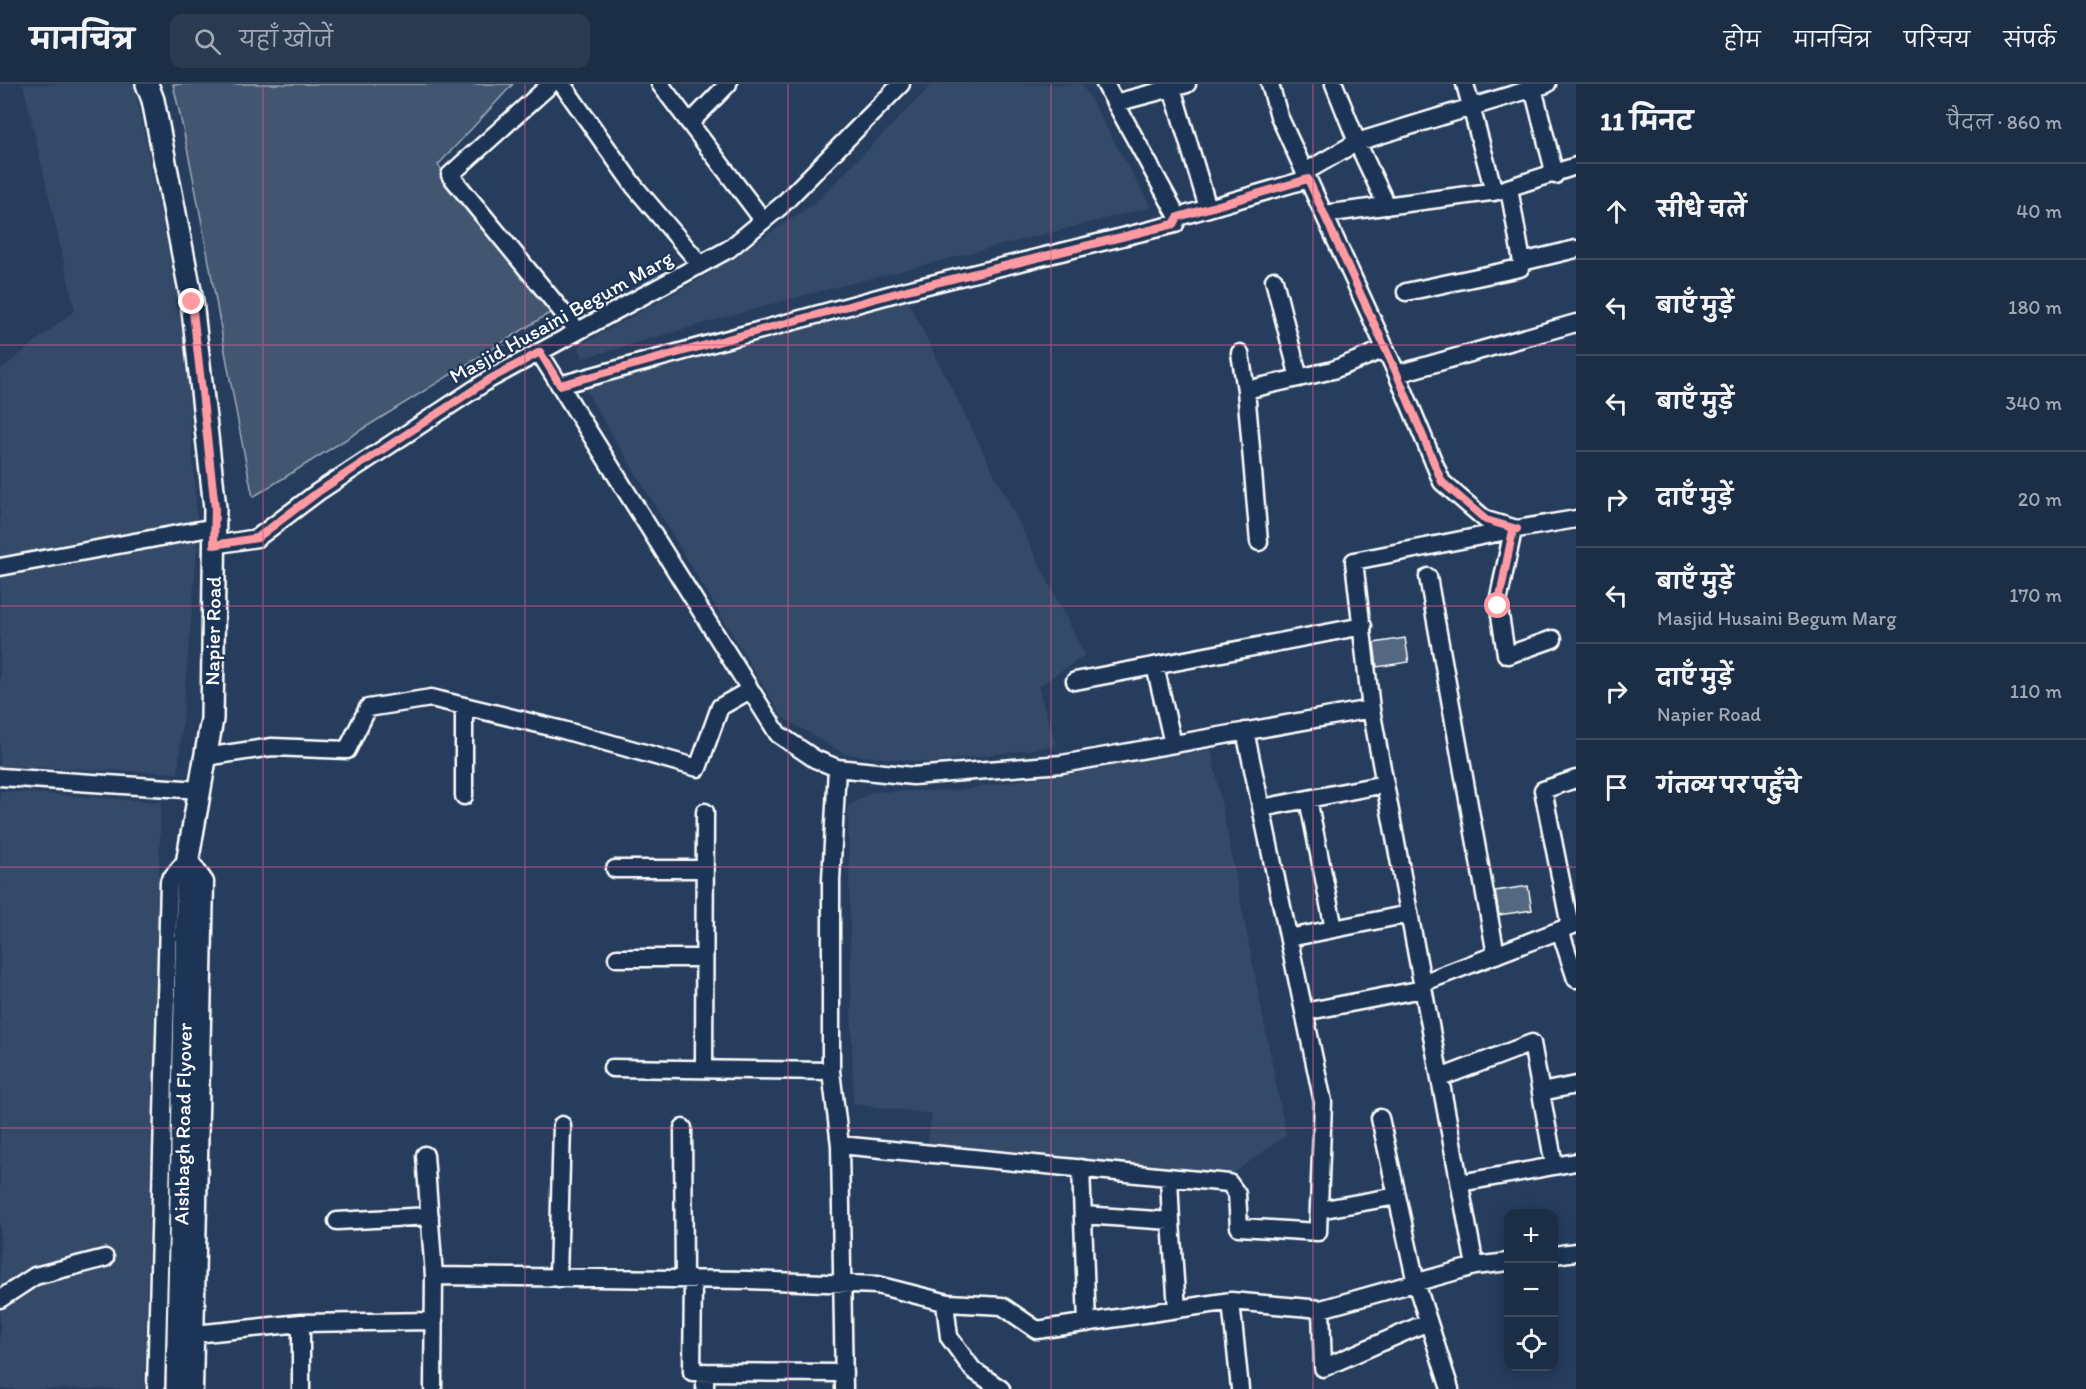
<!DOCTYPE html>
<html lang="hi">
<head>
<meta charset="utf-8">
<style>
	body { margin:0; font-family:Itim,"Playpen Sans Deva",sans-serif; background:#293a51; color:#f1f3f6 }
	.controls { position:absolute; right:18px; bottom:18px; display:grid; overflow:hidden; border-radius:12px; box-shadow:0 3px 15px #0003 }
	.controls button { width:54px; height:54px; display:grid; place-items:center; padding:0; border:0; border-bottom:2px solid #3a4a5f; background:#1c2e46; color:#f1f3f6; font:30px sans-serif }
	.stop { position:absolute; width:18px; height:18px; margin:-14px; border:4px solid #ff9aa2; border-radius:50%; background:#fff }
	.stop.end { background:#ff9aa2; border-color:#fff; box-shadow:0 2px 6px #0008 }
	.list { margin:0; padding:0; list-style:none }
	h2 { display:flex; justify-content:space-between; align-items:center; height:78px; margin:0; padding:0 24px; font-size:26px }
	h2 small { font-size:20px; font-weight:400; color:#a0a8b3 }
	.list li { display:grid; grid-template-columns:39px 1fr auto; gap:18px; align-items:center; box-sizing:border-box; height:96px; padding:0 24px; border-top:2px solid #3a4a5f }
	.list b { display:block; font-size:22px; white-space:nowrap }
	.list p { margin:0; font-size:20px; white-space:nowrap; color:#a0a8b3 }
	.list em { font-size:20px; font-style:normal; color:#a0a8b3 }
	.icon { flex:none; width:33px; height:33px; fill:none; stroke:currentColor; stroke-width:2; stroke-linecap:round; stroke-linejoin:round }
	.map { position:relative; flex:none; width:1576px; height:1305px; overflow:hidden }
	header { display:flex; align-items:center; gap:36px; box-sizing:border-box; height:84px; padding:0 30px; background:#1c2e46; border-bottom:2px solid #3a4a5f }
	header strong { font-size:28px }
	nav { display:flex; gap:33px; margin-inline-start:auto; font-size:21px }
	.search { width:420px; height:54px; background:#293a51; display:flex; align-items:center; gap:15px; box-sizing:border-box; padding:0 21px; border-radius:12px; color:#a0a8b3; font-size:22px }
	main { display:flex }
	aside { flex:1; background:#1c2e46 }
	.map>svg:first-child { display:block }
	.built { fill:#344a68 }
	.green { fill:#425672; stroke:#a0aab8; stroke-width:1.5 }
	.building { fill:#556781; stroke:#fff; stroke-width:1.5 }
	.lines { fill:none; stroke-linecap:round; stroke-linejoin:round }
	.minor-casing { stroke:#fff; stroke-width:21 }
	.major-casing { stroke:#fff; stroke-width:26 }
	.minor { stroke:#1d3557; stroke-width:16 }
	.major { stroke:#1d3557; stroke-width:21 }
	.route { stroke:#ff9aa2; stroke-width:8 }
	.grid { fill:none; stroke:#d45d8c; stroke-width:1.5; stroke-opacity:0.55 }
	.labels { text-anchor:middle; stroke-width:4.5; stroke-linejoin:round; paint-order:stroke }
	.street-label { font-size:21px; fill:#fff; stroke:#1d3557 }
</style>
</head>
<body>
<header>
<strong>मानचित्र</strong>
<div class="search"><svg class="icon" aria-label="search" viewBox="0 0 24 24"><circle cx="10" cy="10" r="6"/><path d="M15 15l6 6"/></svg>यहाँ खोजें</div>
<nav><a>होम</a><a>मानचित्र</a><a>परिचय</a><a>संपर्क</a></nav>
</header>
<main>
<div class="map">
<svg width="1576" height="1305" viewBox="0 0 1576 1305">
	<rect width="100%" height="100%" fill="#263d5e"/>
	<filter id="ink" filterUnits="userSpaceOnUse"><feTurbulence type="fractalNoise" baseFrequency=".0167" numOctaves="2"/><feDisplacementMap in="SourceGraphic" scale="12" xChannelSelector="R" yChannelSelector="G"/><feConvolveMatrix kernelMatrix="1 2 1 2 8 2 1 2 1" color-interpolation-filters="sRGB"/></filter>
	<g filter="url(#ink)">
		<path class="built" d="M23 0H134L185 250 198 454 178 689 0 682V286L75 226Z
			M932 0H1082L1151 123 786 216 583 274 578 262 702 194 815 119Z
			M905 211 1085 571 1038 603 1056 662 931 679 844 670 782 633 583 302Z
			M1211 665 1286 1051 1226 1095 927 1061 932 1030 853 1020 848 722 871 708 961 706Z
			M0 707 161 718 144 1305H0Z"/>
		<path class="green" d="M173 0H513L438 81 553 227 253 413C224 276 205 137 173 0Z"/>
		<path class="building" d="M1405 554 1409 578 1377 583 1374 559Z
			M1528 802 1532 826 1499 831 1495 807Z"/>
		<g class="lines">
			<defs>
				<path id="minor" d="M551 0 450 91 578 247
					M562 0 634 102 700 180
					M660 0 763 136
					M1105 0 1178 133
					M1270 0 1279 32 1397 290 1442 398 1486 436 1517 445 1576 435
					M1334 0 1357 58 1387 122
					M1465 0 1494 108
					M1172 4 1208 124
					M1533 4 1555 91
					M1115 19 1187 0
					M690 39 728 0
					M1305 88 1357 58 1547 0
					M1509 104 1522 178 1576 165
					M1324 130 1498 107 1576 82
					M1274 196 1299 294
					M1406 208 1520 184 1522 178
					M539 268 778 650 815 675 837 684 913 692 1062 680 1371 625
					M1240 269 1246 306 1259 458
					M1397 290 1576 239
					M560 301 907 206 1175 140 1178 133 1308 95
					M1246 306 1333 286 1385 265
					M1513 446 1498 518 1506 570 1508 571 1553 555
					M214 461 257 454 318 408 490 295 729 165 781 122 901 0
					M0 483 215 443
					M1428 493 1496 871
					M1155 582 1173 660
					M1075 597 1363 542
					M205 673 272 663 347 666 368 624 431 614 563 646 698 684 720 623 750 606
					M837 684 831 796V987L840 1061 844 1305
					M0 693 200 706
					M464 712V622
					M1308 715 1334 845
					M1262 724 1385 700
					M615 785H704
					M1570 842 1543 706 1576 695
					M1560 846 1576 895
					M1289 854 1409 830
					M617 874H704
					M1422 899 1576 840
					M1304 928 1423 905
					M612 984 831 987
					M704 985 705 728
					M1440 994 1532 959 1554 1081
					M1541 1008 1576 1001
					M1380 1034 1416 1199 1450 1305
					M683 1044 684 1195
					M840 1061 1229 1099 1237 1110 1239 1143 1318 1148 1323 1018 1245 647
					M425 1071 434 1192 433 1305
					M1081 1084 1087 1239
					M1169 1093 1171 1137
					M1460 1099 1576 1078
					M1319 1126 1397 1112
					M1083 1131 1171 1137 1177 1225
					M337 1137 430 1132
					M1554 1171 1576 1168
					M1475 1182 1371 625 1354 477 1517 445
					M434 1192 748 1196 877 1201 948 1219 1002 1222 1037 1246 1231 1217 1321 1225 1475 1182 1508 1178
					M558 1194 562 1041
					M693 1195 692 1288 844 1289
					M0 1215 35 1192 105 1174
					M1231 1217 1240 1305
					M945 1219 949 1253 973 1286 1001 1305
					M1321 1225 1323 1284 1428 1238
					M301 1239V1305
					M195 1250 301 1239 434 1237
					M705 1288V1305
					M156 1305 169 797 188 774 205 798 194 1305"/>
				<path id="major" d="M147 0 153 16 192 217 215 424 212 635 188 774 177 1305"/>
			</defs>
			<use href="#minor" class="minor-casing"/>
			<use href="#major" class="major-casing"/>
			<use href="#minor" class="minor"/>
			<use href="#major" class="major"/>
		</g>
	</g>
	<g class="lines" filter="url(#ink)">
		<path class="route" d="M192 218 215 424 214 461 257 454 318 408 490 295 540 268 560 301 907 206 1174 140 1178 133 1308 95 1397 290 1442 398 1486 436 1517 445 1513 446 1498 522"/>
	</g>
	<path class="grid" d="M263 0V1305M525 0V1305M788 0V1305M1051 0V1305M1313 0V1305M0 261H1576M0 522H1576M0 783H1576M0 1044H1576"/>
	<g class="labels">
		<g class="street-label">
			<text transform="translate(561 233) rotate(-29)" y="7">Masjid Husaini Begum Marg</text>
			<text transform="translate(213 547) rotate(-89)" y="7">Napier Road</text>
			<text transform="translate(183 1040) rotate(-89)" y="7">Aishbagh Road Flyover</text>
		</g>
	</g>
</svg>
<div class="controls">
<button>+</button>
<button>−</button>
<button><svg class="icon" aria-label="locate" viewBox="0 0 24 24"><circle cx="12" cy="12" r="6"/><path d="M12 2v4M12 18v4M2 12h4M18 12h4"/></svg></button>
</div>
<div class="stop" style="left:1498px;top:522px"></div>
<div class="stop end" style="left:192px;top:218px"></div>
</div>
<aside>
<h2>11 मिनट<small>पैदल · 860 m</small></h2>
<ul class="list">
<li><svg class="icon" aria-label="ahead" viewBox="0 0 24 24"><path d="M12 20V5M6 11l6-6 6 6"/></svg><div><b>सीधे चलें</b></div><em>40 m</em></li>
<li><svg class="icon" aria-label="left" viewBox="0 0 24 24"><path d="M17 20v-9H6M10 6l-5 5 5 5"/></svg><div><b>बाएँ मुड़ें</b></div><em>180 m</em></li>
<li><svg class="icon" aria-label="left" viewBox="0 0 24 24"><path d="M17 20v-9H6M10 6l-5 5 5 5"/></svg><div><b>बाएँ मुड़ें</b></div><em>340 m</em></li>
<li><svg class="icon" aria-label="right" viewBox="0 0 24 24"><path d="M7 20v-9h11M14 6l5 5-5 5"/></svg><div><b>दाएँ मुड़ें</b></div><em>20 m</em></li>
<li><svg class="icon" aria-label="left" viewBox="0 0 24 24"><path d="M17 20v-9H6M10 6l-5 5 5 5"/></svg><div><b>बाएँ मुड़ें</b><p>Masjid Husaini Begum Marg</p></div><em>170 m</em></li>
<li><svg class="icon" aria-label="right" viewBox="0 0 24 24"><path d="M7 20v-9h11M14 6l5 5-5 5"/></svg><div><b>दाएँ मुड़ें</b><p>Napier Road</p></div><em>110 m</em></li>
<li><svg class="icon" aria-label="arrive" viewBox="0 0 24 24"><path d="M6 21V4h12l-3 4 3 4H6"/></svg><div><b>गंतव्य पर पहुँचे</b></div></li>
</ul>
</aside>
</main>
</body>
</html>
